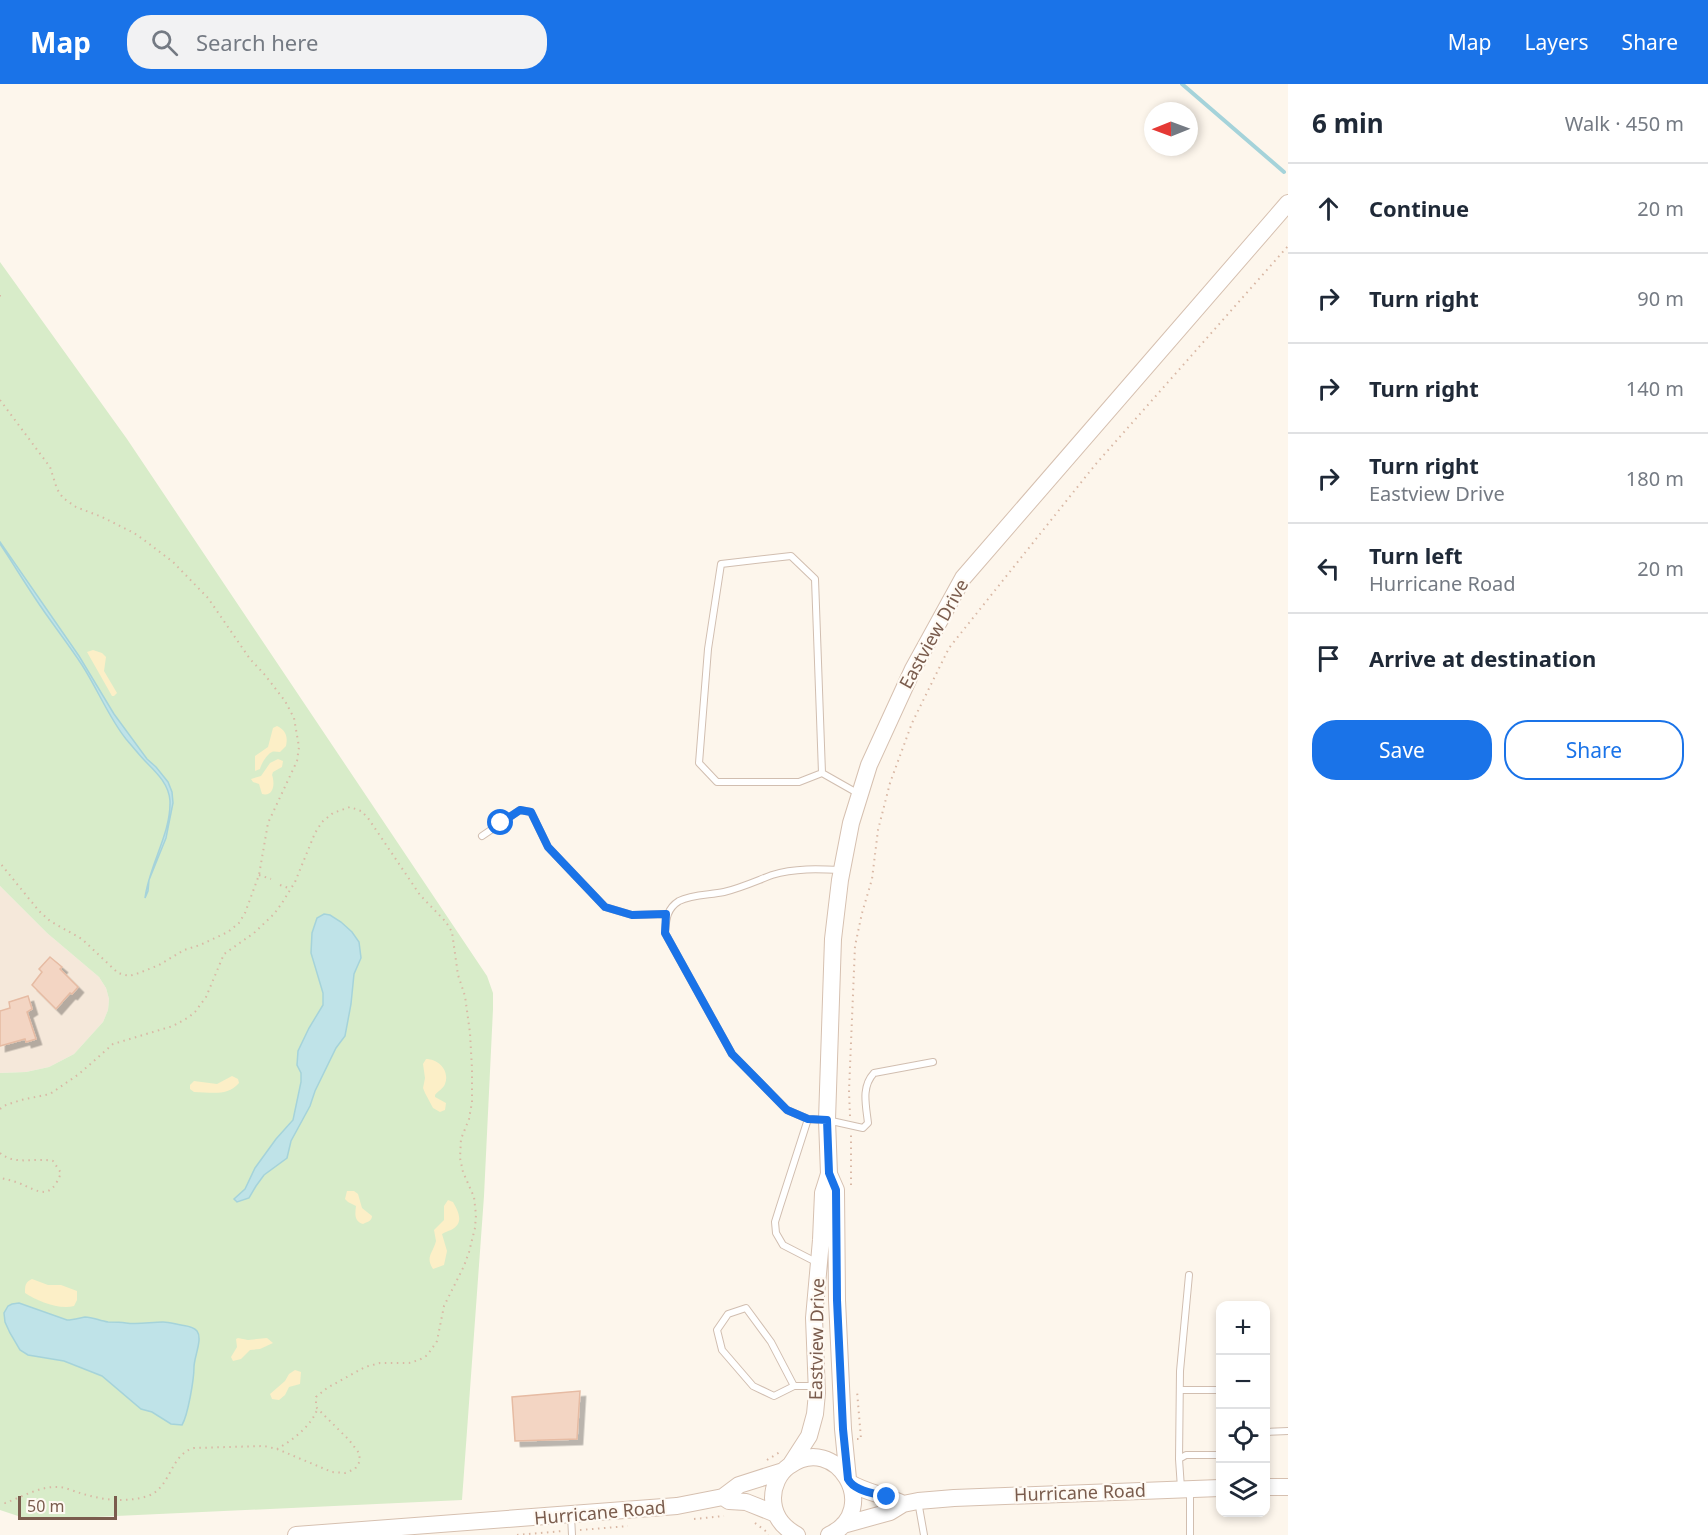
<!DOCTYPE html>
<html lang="en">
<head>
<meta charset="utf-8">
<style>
	body { margin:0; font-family:"Noto Sans",sans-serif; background:#f2f2f3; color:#1f2937 }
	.controls { position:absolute; right:18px; bottom:18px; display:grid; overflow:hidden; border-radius:12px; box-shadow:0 3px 9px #0003 }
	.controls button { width:54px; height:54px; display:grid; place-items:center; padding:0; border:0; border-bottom:2px solid #e0e1e3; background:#fff; color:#1f2937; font:30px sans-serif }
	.compass { position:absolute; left:1144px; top:18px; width:54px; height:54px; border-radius:50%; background:#fff; box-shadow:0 3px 9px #0003; rotate:269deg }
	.scale { position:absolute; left:18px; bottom:15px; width:99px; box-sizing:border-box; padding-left:6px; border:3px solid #7a5c4d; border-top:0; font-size:16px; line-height:21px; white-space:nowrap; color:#7a5c4d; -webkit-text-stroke:4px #fffaf3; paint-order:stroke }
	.stop { position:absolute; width:18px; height:18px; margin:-14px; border:4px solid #1a73e8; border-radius:50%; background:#fff }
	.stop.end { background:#1a73e8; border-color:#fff; box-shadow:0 2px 6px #0008 }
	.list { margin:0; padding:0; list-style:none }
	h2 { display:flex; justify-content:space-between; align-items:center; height:78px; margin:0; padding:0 24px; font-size:26px }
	h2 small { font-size:20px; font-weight:400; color:#747a83 }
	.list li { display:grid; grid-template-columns:39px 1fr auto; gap:18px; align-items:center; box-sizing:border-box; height:90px; padding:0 24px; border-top:2px solid #e0e1e3 }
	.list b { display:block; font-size:22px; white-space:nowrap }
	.list p { margin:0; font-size:20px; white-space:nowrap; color:#747a83 }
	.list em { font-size:20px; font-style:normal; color:#747a83 }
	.actions { display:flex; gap:12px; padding:18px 24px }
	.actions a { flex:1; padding:14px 0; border:2px solid #1a73e8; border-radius:24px; text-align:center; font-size:21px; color:#1a73e8 }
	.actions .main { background:#1a73e8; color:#fff }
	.icon { flex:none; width:33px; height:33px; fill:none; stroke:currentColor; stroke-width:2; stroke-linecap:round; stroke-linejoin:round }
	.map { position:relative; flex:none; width:1288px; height:1451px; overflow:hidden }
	header { display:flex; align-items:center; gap:36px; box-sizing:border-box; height:84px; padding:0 30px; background:#1a73e8; color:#fff }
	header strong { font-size:28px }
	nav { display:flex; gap:33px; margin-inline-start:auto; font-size:21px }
	.search { width:420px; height:54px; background:#f2f2f3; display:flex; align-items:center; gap:15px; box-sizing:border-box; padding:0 21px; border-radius:24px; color:#747a83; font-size:22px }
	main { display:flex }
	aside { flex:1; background:#fff }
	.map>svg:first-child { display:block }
	.residential { fill:#f5e8da }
	.green { fill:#d8ecc9 }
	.sand { fill:#fcefc7 }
	.water { fill:#bfe3e8; stroke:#a5d3da; stroke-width:1.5 }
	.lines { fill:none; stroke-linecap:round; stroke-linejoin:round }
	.stream { stroke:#a5d3da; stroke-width:4 }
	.building { fill:#f3d5c3; stroke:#e6bba3; stroke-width:1.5; filter:url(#shadow) }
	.lane-casing { stroke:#d1beb0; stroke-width:8 }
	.secondary-casing { stroke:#d6c0b0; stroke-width:18 }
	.path { stroke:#d9b8a5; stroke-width:2; stroke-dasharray:1.5 4.5; stroke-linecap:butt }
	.lane { stroke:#fff; stroke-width:6 }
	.secondary { stroke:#fff; stroke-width:16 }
	.route { stroke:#1a73e8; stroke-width:8 }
	.labels { text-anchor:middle; stroke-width:4.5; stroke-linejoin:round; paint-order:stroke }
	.street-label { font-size:18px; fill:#7a5c4d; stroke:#fffaf3 }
</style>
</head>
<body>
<header>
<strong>Map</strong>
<div class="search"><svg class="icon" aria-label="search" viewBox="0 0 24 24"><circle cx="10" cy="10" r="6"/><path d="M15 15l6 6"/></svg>Search here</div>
<nav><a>Map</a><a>Layers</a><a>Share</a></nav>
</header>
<main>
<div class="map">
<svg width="1288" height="1451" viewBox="0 0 1288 1451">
	<defs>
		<filter id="shadow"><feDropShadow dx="5.5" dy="5.5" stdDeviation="0" flood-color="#0004"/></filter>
	</defs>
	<rect width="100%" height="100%" fill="#fdf6ec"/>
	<path class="residential" d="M0 802 47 849 99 893 106 904 109 915 108 926 103 938 74 970 49 983 26 988 0 989Z"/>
	<path class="green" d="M0 178 127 355 487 892 493 909V925L484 1112 462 1416 30 1436 0 1426V989L26 988 49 983 74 970 103 938 108 926 109 915 106 904 99 893 47 849 0 802Z"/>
	<path class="sand" d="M93 566 102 569 106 573 104 587 117 609 114 612H112L87 568Z
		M277 642C286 646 288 653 286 662L280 668C277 668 274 667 272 668 267 670 261 680 260 685L255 687V672L268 663 273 644Z
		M278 675 283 677 282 683 273 688 272 691C275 699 274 713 262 710L259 700 253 698 251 695 261 692 270 679Z
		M426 975C439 975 450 987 445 1000 443 1005 438 1007 435 1011V1013L446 1019 445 1026 440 1028 433 1024 425 1009 423 1004 425 994 423 980Z
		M232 992 238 995 239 999C227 1013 210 1008 194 1008L190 1005V1001L194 997 217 1000Z
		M347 1107H354L358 1110 362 1124 372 1132C372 1137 367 1138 363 1140 354 1137 355 1130 356 1122L348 1118 345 1115Z
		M448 1116 453 1118C458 1127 465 1139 451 1146 448 1147 445 1148 442 1150L447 1167 444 1181 433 1185C425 1173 433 1169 436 1157L434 1146 444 1136V1122Z
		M32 1195 48 1201H61L77 1207V1216L74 1222C59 1226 37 1217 25 1209 25 1202 25 1198 32 1195Z
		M238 1254 248 1256 267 1254 273 1259 260 1265 250 1266 241 1275 233 1277 231 1273 237 1263 236 1255Z
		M295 1286 301 1288 300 1300 289 1303 285 1311 279 1316 272 1315 270 1310 285 1297 289 1290Z"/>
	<path class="water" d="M0 458 79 572 114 630 147 675 156 683 168 698 172 708 173 719 166 754 149 796 148 807 145 814C149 781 171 750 170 717 169 701 158 690 147 679 140 672 133 663 126 655 109 634 97 604 82 581 67 558 50 537 35 514 23 496 12 478 0 460Z
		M324 830 330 831 341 838 352 848 359 858 361 874 354 890 351 920 345 952 336 964 315 1007 310 1022 291 1057 287 1074 264 1091 256 1102 249 1114 237 1118 234 1115 245 1105 255 1084 276 1055 293 1036 301 998V989L297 981 298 967 309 944 323 921V909L311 869 312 849 317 834Z
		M19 1219 67 1236C74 1236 79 1234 85 1233 93 1233 100 1237 108 1238 114 1238 120 1238 126 1239 138 1241 151 1238 163 1238 169 1238 175 1240 181 1241 187 1242 193 1242 197 1247 203 1255 194 1273 194 1283 194 1295 188 1331 182 1341L171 1340 152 1328 141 1325 102 1292 64 1277 28 1271 20 1266 10 1249 5 1238 4 1229 8 1222 12 1220Z"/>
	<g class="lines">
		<path class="stream" d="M1182 0 1284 88"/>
	</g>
	<path class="building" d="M50 873 62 883 60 885 78 903 72 910 70 909 56 925 32 901 42 888 39 885Z
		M28 912 32 925 27 928 36 955 26 958 25 955 0 962V927L10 924 9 918Z
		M580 1307 577 1355 515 1357 512 1313Z"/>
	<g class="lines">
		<defs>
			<path id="lane" d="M822 689 799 698H717L699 679 708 565 721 480 791 472 815 495 822 689 859 710
				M482 752 520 726 531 728 548 763 605 823 632 831 666 830
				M841 786C818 785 795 784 772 791 756 797 741 804 724 808 710 811 692 810 679 817 666 825 666 837 665 849L732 970 787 1026 808 1035 827 1036 863 1044 868 1039C866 1021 861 1003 874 989L933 978
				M808 1035 780 1122 775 1138 776 1149 783 1161 816 1178
				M794 1302 771 1258 746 1224 728 1230 717 1246 722 1266 753 1302 774 1312 794 1302H814
				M1180 1306H1220
				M1266 1348 1288 1347
				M1179 1375 1180 1287 1189 1191
				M1181 1404 1179 1375 1186 1371H1220
				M1190 1405V1451
				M918 1417 924 1451
				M571 1432 572 1451"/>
			<path id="secondary" d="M829 1090 836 1106 837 1216 843 1345 848 1395
				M791 1380 809 1352 815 1330 817 1309 814 1234 821 1156 823 1109 829 1090 827 1036 833 855 840 796 851 739 869 681 913 585 963 494 1288 119
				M850 1399C867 1409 886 1411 903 1420
				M1266 1403H1288
				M723 1413 729 1417 746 1418 776 1430
				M843 1441 890 1428 903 1420 918 1417 954 1414 1220 1404
				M296 1451 677 1422 723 1413 739 1401 783 1387
				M797 1451C782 1443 773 1431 773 1414 773 1402 779 1389 789 1382 836 1347 883 1426 829 1451"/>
		</defs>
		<use href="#lane" class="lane-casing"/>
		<use href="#secondary" class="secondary-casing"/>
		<path class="path" d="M0 211V213
			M0 316 50 383 57 405 63 414 76 423 102 433 134 449 144 456 173 478 208 514 250 575 265 591 285 617 294 634 299 663 297 677 268 739 259 791 245 829 239 839 228 848 200 861 184 866 159 881 139 889 129 892 118 889 82 855 50 837 39 827 0 779
			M259 791 271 795
			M280 801 291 805
			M0 1025 6 1021 21 1016 50 1010 79 990 113 960 173 942 189 933 195 928 206 913 224 870 254 849 274 830 282 819 295 798 315 749 322 738 333 729 350 723 361 727 368 734 420 811 446 838 452 848 458 891 465 912 470 949 472 985V1018L469 1035 461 1055 460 1074 463 1088 474 1113 476 1131 475 1144 469 1168 464 1182 444 1222 437 1257 431 1266 426 1272 419 1276 409 1279H380L365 1283 327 1304 316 1313V1323L349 1356 359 1369 360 1377 355 1385 345 1389 332 1388 277 1365 264 1362 194 1364C170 1370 171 1404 148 1412 125 1419 102 1416 80 1409 73 1407 65 1403 58 1403 40 1402 22 1413 5 1419L0 1418
			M850 1032 849 1007 855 862 862 829 872 795 878 746 890 699 912 639 949 564 1095 381 1288 162
			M0 1069C15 1082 36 1073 53 1077L61 1089C50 1117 40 1108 19 1099 13 1097 7 1095 0 1094
			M851 1101V1050
			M857 1355H861L857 1307
			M277 1365C293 1356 310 1343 317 1326
			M767 1376 780 1368
			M694 1435 724 1432
			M755 1439 767 1448 768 1451
			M580 1446 628 1442
			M517 1451 563 1447"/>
		<use href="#lane" class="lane"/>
		<use href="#secondary" class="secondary"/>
	</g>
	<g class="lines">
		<path class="route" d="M501 739 520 726 531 728 548 763 605 823 632 831 666 830 665 849 732 970 787 1026 808 1035 827 1036 829 1089 836 1106 837 1216 843 1345 848 1395C854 1407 874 1409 887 1413"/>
	</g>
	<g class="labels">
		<g class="street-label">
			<text transform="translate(934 550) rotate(-61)" y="6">Eastview Drive</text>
			<text transform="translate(817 1255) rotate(-89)" y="6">Eastview Drive</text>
			<text transform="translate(1080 1409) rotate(-2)" y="6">Hurricane Road</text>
			<text transform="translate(600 1429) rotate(-5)" y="6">Hurricane Road</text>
		</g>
	</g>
</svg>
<div class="controls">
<button>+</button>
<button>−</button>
<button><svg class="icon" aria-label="locate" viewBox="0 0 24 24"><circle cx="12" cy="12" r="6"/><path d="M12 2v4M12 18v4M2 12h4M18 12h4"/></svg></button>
<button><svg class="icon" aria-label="layers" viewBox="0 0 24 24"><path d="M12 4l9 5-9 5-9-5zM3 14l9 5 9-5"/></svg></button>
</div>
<svg class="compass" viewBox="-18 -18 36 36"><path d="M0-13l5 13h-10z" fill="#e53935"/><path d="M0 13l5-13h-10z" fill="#747a83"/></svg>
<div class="scale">50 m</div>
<div class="stop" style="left:501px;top:739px"></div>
<div class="stop end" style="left:887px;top:1413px"></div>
</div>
<aside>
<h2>6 min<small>Walk · 450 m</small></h2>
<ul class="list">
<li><svg class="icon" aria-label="ahead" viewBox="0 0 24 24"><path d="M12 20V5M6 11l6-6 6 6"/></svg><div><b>Continue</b></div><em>20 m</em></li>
<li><svg class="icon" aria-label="right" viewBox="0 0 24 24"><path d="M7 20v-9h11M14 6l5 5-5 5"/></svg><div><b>Turn right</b></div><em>90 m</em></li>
<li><svg class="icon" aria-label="right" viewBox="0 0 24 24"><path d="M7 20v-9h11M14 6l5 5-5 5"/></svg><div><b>Turn right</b></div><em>140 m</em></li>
<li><svg class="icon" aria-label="right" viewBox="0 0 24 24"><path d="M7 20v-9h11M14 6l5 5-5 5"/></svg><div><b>Turn right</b><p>Eastview Drive</p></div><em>180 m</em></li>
<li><svg class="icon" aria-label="left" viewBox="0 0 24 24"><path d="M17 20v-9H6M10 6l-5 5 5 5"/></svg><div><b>Turn left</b><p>Hurricane Road</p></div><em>20 m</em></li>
<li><svg class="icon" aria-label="arrive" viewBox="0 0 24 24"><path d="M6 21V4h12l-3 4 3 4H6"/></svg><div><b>Arrive at destination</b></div></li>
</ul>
<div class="actions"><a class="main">Save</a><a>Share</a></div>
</aside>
</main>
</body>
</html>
